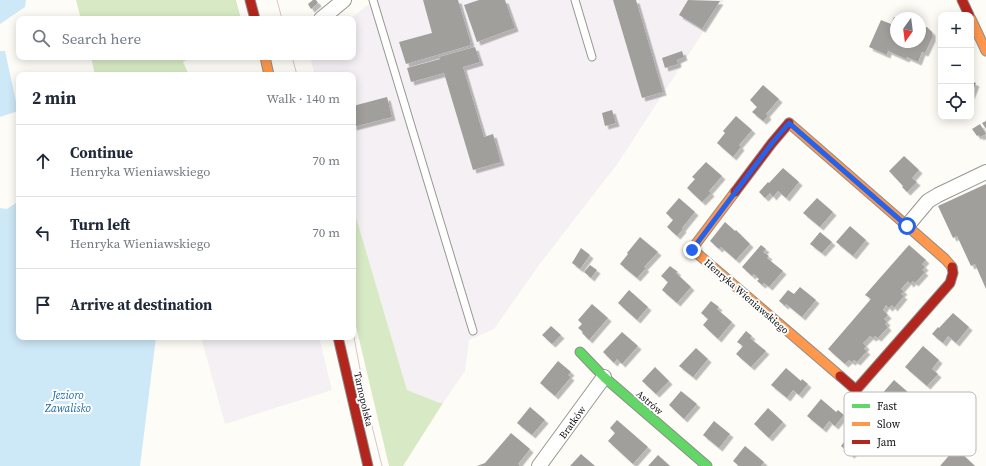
<!DOCTYPE html>
<html lang="en">
<head>
<meta charset="utf-8">
<style>
	body { margin:0; font-family:"Source Serif 4",serif; background:#f2f2f3; color:#1f2937 }
	.controls { position:absolute; right:12px; top:12px; display:grid; overflow:hidden; border-radius:8px; box-shadow:0 2px 10px #0003 }
	.controls button { width:36px; height:36px; display:grid; place-items:center; padding:0; border:0; border-bottom:1px solid #e0e1e3; background:#fff; color:#1f2937; font:20px sans-serif }
	.compass { position:absolute; left:890px; top:12px; width:36px; height:36px; border-radius:50%; background:#fff; box-shadow:0 2px 10px #0003; rotate:194deg }
	.stop { position:absolute; width:12px; height:12px; margin:-9px; border:3px solid #2563eb; border-radius:50%; background:#fff }
	.stop.end { background:#2563eb; border-color:#fff; box-shadow:0 1px 4px #0008 }
	.list { margin:0; padding:0; list-style:none }
	h2 { display:flex; justify-content:space-between; align-items:center; height:52px; margin:0; padding:0 16px; font-size:17px }
	h2 small { font-size:13px; font-weight:400; color:#747a83 }
	.list li { display:grid; grid-template-columns:26px 1fr auto; gap:12px; align-items:center; box-sizing:border-box; height:72px; padding:0 16px; border-top:1px solid #e0e1e3 }
	.list b { display:block; font-size:15px; white-space:nowrap }
	.list p { margin:0; font-size:13px; white-space:nowrap; color:#747a83 }
	.list em { font-size:13px; font-style:normal; color:#747a83 }
	.icon { flex:none; width:22px; height:22px; fill:none; stroke:currentColor; stroke-width:2; stroke-linecap:round; stroke-linejoin:round }
	.map { position:relative; flex:none; width:986px; height:466px; overflow:hidden }
	.search { position:absolute; background:#fff; box-shadow:0 2px 10px #0003; left:16px; top:16px; width:340px; height:44px; display:flex; align-items:center; gap:10px; box-sizing:border-box; padding:0 14px; border-radius:8px; color:#747a83; font-size:15px }
	.panel { position:absolute; background:#fff; box-shadow:0 2px 10px #0003; left:16px; top:72px; width:340px; height:268px; border-radius:8px }
	.map>svg:first-child { display:block }
	.industrial { fill:#f5f0f3 }
	.forest { fill:#d8eac5 }
	.water { fill:#cde8f7 }
	.building { fill:#a19f9c; filter:url(#shadow) }
	.lines { fill:none; stroke-linecap:round; stroke-linejoin:round }
	.lane-casing { stroke:#979795; stroke-width:9 }
	.street-casing { stroke:#979795; stroke-width:16 }
	.fast-casing { stroke:#8e8d8b; stroke-width:11 }
	.slow-casing { stroke:#8e8d8b; stroke-width:11 }
	.jam-casing { stroke:#8e8d8b; stroke-width:11 }
	.lane { stroke:#fffffe; stroke-width:7 }
	.street { stroke:#fffffe; stroke-width:14 }
	.fast { stroke:#63d668; stroke-width:9 }
	.slow { stroke:#ff974d; stroke-width:9 }
	.jam { stroke:#b3261e; stroke-width:9 }
	.tram { stroke:#d9c6c7; stroke-width:1 }
	.route { stroke:#2563eb; stroke-width:5 }
	.labels { text-anchor:middle; stroke-width:4; stroke-linejoin:round; paint-order:stroke }
	.street-label { font-size:10px; fill:#111; stroke:#fff }
	.water-label { font-size:11px; font-style:italic; fill:#1768a6; stroke:#fff }
	.key { fill:#fff; stroke:#b8b8b8; stroke-width:1 }
	.key-label { font-size:11px; fill:#111 }
</style>
</head>
<body>
<div class="map">
<svg width="986" height="466" viewBox="0 0 986 466">
	<defs>
		<filter id="shadow"><feDropShadow dx="3.5" dy="3.5" stdDeviation="0" flood-color="#0004"/></filter>
	</defs>
	<rect width="100%" height="100%" fill="#fdfcf7"/>
	<path class="industrial" d="M374 0H724L618 163 539 265 494 329 469 340 465 371 443 403H440L407 390 353 207V75H315L310 57H353V19H350Z
		M201 337H319L332 390 225 424Z"/>
	<path class="forest" d="M76 0H236L241 19H81Z
		M91 57H193L183 62 189 75H95Z
		M353 207 407 390 440 403H443L403 466H389L355 322 353 307Z"/>
	<path class="water" d="M0 0H26L25 7 0 24Z
		M0 51H5L18 111 0 117Z
		M19 201V337H156L140 466H0V208L7 209Z"/>
	<path class="building" d="M313 0H316L318 3 311 9 308 4Z
		M423 0H458L470 40 471 42H470L471 45 406 64 399 42 432 33Z
		M479 0H505L515 28 477 42 464 5Z
		M613 0H636L663 92 642 98Z
		M688 0 720 1 702 29 679 15Z
		M894 17 896 18V42H920V27H927L932 32V38L925 53 922 52 918 62 907 57 906 59 888 51 887 55 869 47 881 20 891 24Z
		M475 47 480 62 463 67 484 137 493 134 501 162 473 170 444 73 411 82 407 68 440 59 439 57Z
		M682 51 684 57 677 60 678 64 665 68 662 58Z
		M971 81 976 83 971 96Z
		M763 85 779 99 766 114 768 116 763 121 752 112 757 107 750 100Z
		M387 97 392 117 353 127V106Z
		M612 110 616 123 605 126 602 113Z
		M736 116 752 130 739 145 741 147 733 157 717 143 725 133 723 131Z
		M986 121V129L982 123Z
		M980 124 986 134 980 137 979 135 977 136 972 129Z
		M904 156 919 170 912 178 917 182 907 192 902 187 903 186 889 171Z
		M706 162 722 176 709 191 711 193 702 202 687 188 695 179 692 177Z
		M783 168 799 182 786 198 778 191 773 197 770 193 765 198 759 192 768 182 769 183Z
		M986 184V289L975 264 971 266 957 236 953 238 938 206Z
		M679 198 695 212 682 228 683 229 677 236 667 227 673 220 666 213Z
		M817 198 833 212 820 227 803 213Z
		M725 222 735 231 736 230 750 244 736 260 721 247 719 249 710 241Z
		M850 226 866 240 853 256 836 242Z
		M820 232 832 242 822 253 810 244Z
		M640 237 658 252 644 267 646 268 637 278 620 264 628 254 627 253Z
		M761 245 766 249 763 252 769 256 767 258 783 271 769 287 764 283 762 285 757 281 759 279 754 274 752 276 742 267Z
		M909 245 926 260 922 264 925 267 922 270 925 272 915 283 913 281 910 284 908 281 901 289 904 291 901 294 904 296 894 308 892 305 889 308 886 305 883 310 888 315 884 319 887 322 885 324 888 327 878 338 875 336 873 338 870 336 863 343 866 346 864 349 867 351 857 362 854 360 852 362 849 360 845 364 828 349 871 299 865 295Z
		M581 248 590 255 580 269 572 263Z
		M590 265 597 270 591 278 584 272Z
		M670 266 678 272 676 273 691 287 677 303 662 290 668 282 661 276Z
		M800 287 816 300 802 317 786 304 785 306 779 301 788 290 794 294Z
		M629 290 648 307 637 320 618 303Z
		M711 301 719 307 717 309 732 322 718 339 703 325 708 319 701 313Z
		M592 304 608 318 589 340 582 333 583 332 578 328 582 324 578 320Z
		M953 313 969 327 956 343 948 336 943 343 932 334 938 327 939 328Z
		M551 326 561 335 552 344 542 335Z
		M746 331 752 336 750 338 766 351 751 367 736 354 743 346 737 342Z
		M622 332 638 346 622 364 617 359 614 363 603 352Z
		M923 346 939 360 932 369 938 374 927 386 905 367Z
		M696 348 708 359 693 377 679 366Z
		M558 361 571 372 568 375 571 377 555 396 540 383Z
		M655 367 669 381 656 394 642 381Z
		M786 368 801 381 802 379 808 384 799 395 793 390 787 398 771 385Z
		M894 380 910 394 903 402 912 411 902 423 889 411 887 413 876 403 882 396 881 395Z
		M681 391 697 404 684 419 669 405Z
		M821 399 836 412 838 410 844 415 835 426 829 421 823 429 807 416Z
		M530 407 545 420 532 435 517 423Z
		M768 408 783 422 769 438 754 424Z
		M617 420 648 447 633 464 608 441 615 433 610 428Z
		M714 421 730 434 719 448 703 435Z
		M858 422 875 436 861 451 857 448 851 455 841 446 847 438 845 437Z
		M511 433 530 449 518 464 520 466H477L485 463Z
		M745 446 764 462 761 466H739L733 461Z
		M959 451 975 466H940L952 452 956 455Z
		M581 454 595 466H570Z
		M658 455 670 466H648Z"/>
	<g class="lines">
		<defs>
			<path id="lane" d="M373 0 473 331
				M575 0 592 57"/>
			<path id="street" d="M321 19 344 0
				M907 226 928 201 938 195 986 172
				M539 466 604 377"/>
			<path id="fast" d="M580 352 604 377 707 466"/>
			<path id="slow" d="M971 19 986 51
				M265 57 269 75
				M789 123 945 259 952 267
				M735 192 692 249 840 376"/>
			<path id="jam" d="M250 0 255 19
				M962 0 969 15
				M735 192 772 143 789 123
				M338 337 368 466
				M840 376 856 390 950 283 953 273 952 267"/>
		</defs>
		<use href="#lane" class="lane-casing"/>
		<use href="#street" class="street-casing"/>
		<use href="#fast" class="fast-casing"/>
		<use href="#slow" class="slow-casing"/>
		<use href="#jam" class="jam-casing"/>
		<use href="#lane" class="lane"/>
		<use href="#street" class="street"/>
		<use href="#fast" class="fast"/>
		<use href="#slow" class="slow"/>
		<use href="#jam" class="jam"/>
		<path class="tram" d="M277 0 282 19
			M292 57 297 75
			M353 332 367 406 382 466"/>
	</g>
	<g class="lines">
		<path class="route" d="M692 250 772 143 789 123 907 226"/>
	</g>
	<g class="labels">
		<g class="street-label">
			<text transform="translate(747 296) rotate(41)" y="4">Henryka Wieniawskiego</text>
			<text transform="translate(364 399) rotate(77)" y="4">Tarnopolska</text>
			<text transform="translate(650 402) rotate(41)" y="4">Astrów</text>
			<text transform="translate(572 422) rotate(-54)" y="4">Bratków</text>
		</g>
		<g class="water-label">
			<text x="68" y="399">Jezioro<tspan x="68" dy="13">Zawalisko</tspan></text>
		</g>
	</g>
	<rect x="844" y="392" width="132" height="64" rx="6" class="key"/>
	<rect x="852" y="404" width="18" height="4" fill="#63d668"/>
	<rect x="852" y="422" width="18" height="4" fill="#ff974d"/>
	<rect x="852" y="440" width="18" height="4" fill="#b3261e"/>
	<g class="key-label">
		<text x="877" y="410">Fast</text>
		<text x="877" y="428">Slow</text>
		<text x="877" y="446">Jam</text>
	</g>
</svg>
<div class="controls">
<button>+</button>
<button>−</button>
<button><svg class="icon" aria-label="locate" viewBox="0 0 24 24"><circle cx="12" cy="12" r="6"/><path d="M12 2v4M12 18v4M2 12h4M18 12h4"/></svg></button>
</div>
<svg class="compass" viewBox="-18 -18 36 36"><path d="M0-13l5 13h-10z" fill="#e53935"/><path d="M0 13l5-13h-10z" fill="#747a83"/></svg>
<div class="stop" style="left:907px;top:226px"></div>
<div class="stop end" style="left:692px;top:250px"></div>
<div class="search"><svg class="icon" aria-label="search" viewBox="0 0 24 24"><circle cx="10" cy="10" r="6"/><path d="M15 15l6 6"/></svg>Search here</div>
<section class="panel">
<h2>2 min<small>Walk · 140 m</small></h2>
<ul class="list">
<li><svg class="icon" aria-label="ahead" viewBox="0 0 24 24"><path d="M12 20V5M6 11l6-6 6 6"/></svg><div><b>Continue</b><p>Henryka Wieniawskiego</p></div><em>70 m</em></li>
<li><svg class="icon" aria-label="left" viewBox="0 0 24 24"><path d="M17 20v-9H6M10 6l-5 5 5 5"/></svg><div><b>Turn left</b><p>Henryka Wieniawskiego</p></div><em>70 m</em></li>
<li><svg class="icon" aria-label="arrive" viewBox="0 0 24 24"><path d="M6 21V4h12l-3 4 3 4H6"/></svg><div><b>Arrive at destination</b></div></li>
</ul>
</section>
</div>
</body>
</html>
